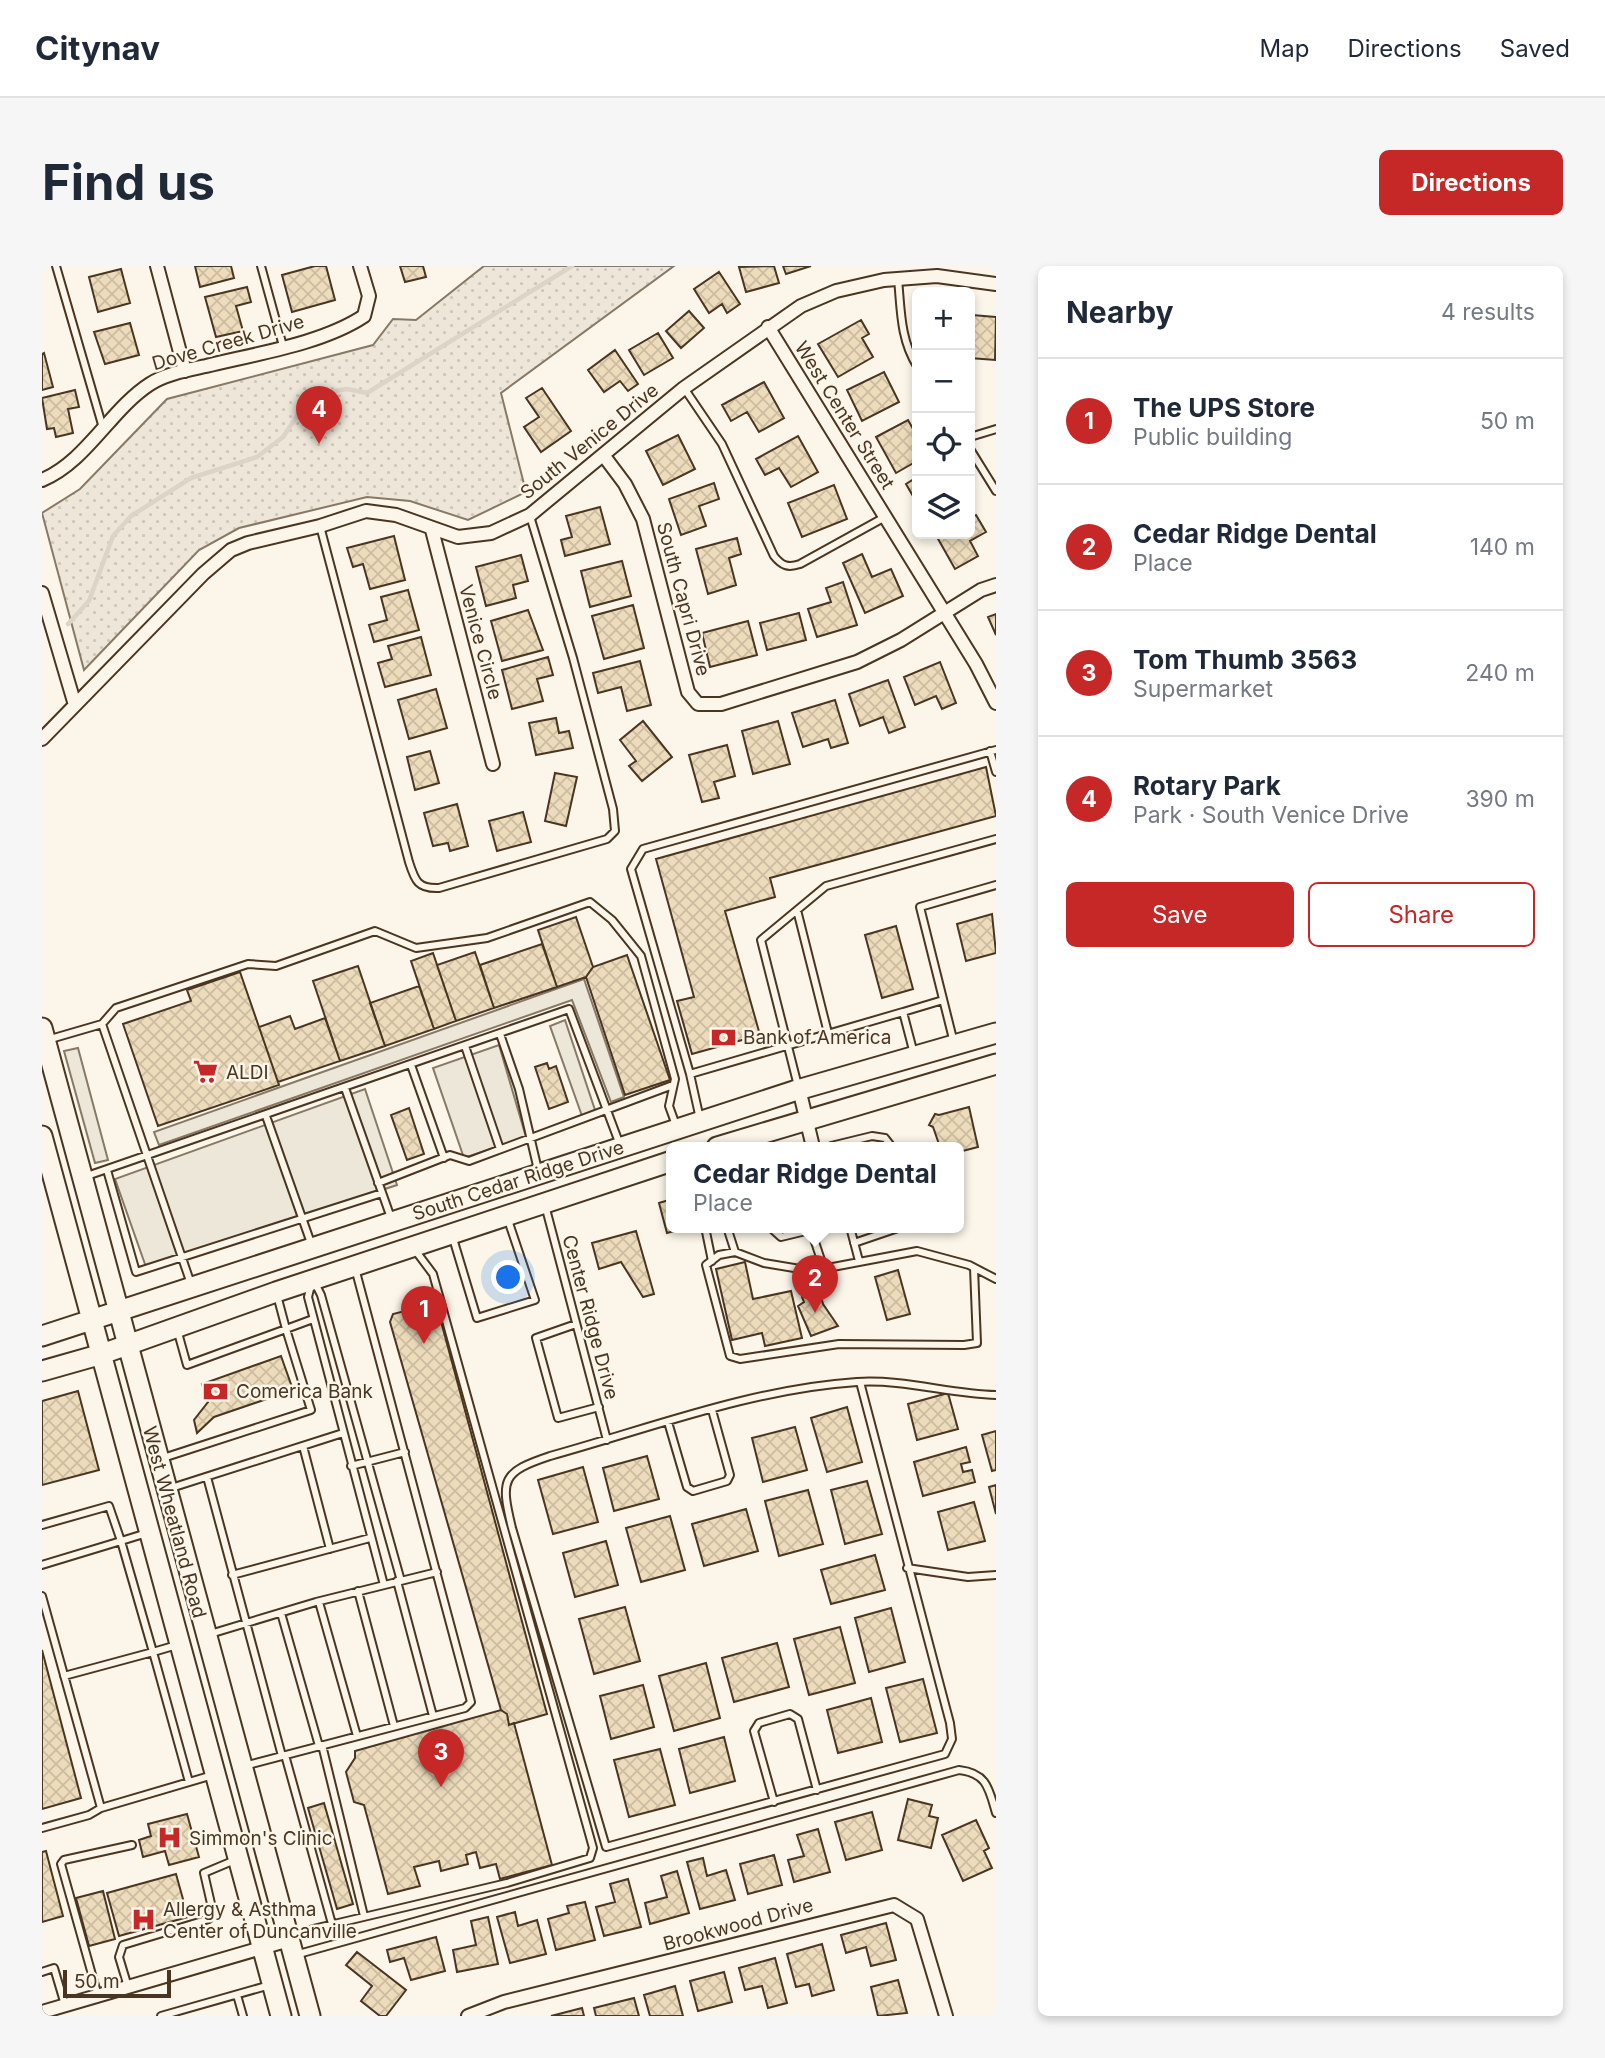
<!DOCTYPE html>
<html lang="en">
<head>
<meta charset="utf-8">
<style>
	body { margin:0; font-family:Inter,sans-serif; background:#f6f6f7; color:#1f2937 }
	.controls { position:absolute; right:21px; top:21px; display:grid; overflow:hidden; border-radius:10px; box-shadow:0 4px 10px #0003 }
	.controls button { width:63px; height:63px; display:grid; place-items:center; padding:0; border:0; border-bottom:2px solid #e0e1e3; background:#fff; color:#1f2937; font:35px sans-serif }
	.scale { position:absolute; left:21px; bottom:18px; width:108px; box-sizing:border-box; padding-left:7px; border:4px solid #4a3520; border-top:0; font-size:19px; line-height:24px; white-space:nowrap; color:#4a3520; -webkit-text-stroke:5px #fbf6e9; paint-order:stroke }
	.you { position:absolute; left:467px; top:1012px; width:24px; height:24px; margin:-18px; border:5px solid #fff; border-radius:50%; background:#1a73e8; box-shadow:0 0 0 10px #1a73e833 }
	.badge { display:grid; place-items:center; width:46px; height:46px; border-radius:50%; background:#c62828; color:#fff; font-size:23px; font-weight:700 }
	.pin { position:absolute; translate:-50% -58px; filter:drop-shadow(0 2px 4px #0008) }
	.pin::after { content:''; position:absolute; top:37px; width:24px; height:21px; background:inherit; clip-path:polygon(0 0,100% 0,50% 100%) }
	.popup { position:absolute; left:624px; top:876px; width:298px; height:91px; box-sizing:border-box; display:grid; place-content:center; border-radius:10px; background:#fff; filter:drop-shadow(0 2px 5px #0005); font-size:23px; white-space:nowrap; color:#747a83 }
	.popup b { font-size:26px; color:#1f2937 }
	.popup::after { content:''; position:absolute; left:50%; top:100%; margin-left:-14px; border:14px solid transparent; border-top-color:#fff }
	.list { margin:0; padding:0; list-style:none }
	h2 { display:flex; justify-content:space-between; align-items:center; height:91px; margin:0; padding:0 28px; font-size:30px }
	h2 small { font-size:23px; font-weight:400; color:#747a83 }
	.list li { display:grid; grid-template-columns:46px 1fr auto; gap:21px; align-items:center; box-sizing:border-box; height:126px; padding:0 28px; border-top:2px solid #e0e1e3 }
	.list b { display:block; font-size:26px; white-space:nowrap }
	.list p { margin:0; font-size:23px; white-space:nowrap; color:#747a83 }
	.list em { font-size:23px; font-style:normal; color:#747a83 }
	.actions { display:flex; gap:14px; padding:21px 28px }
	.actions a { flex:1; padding:16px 0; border:2px solid #c62828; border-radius:10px; text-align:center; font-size:24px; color:#c62828 }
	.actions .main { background:#c62828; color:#fff }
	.icon { flex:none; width:38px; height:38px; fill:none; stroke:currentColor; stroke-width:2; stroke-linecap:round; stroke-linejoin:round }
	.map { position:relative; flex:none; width:954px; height:1750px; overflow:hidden; border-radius:10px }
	header { display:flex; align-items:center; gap:42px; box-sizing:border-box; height:98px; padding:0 35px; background:#fff; border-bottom:2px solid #e0e1e3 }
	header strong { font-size:33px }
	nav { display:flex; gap:38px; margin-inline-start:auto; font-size:24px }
	.intro { display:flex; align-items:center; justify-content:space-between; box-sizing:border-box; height:168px; padding:0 42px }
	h1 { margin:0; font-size:49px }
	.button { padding:18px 32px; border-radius:10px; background:#c62828; color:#fff; font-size:24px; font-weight:700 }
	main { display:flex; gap:42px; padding:0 42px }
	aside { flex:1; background:#fff; border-radius:10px; box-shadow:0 4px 10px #0003 }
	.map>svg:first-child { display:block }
	.park { fill:url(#park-dots); stroke:#887966; stroke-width:2 }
	.parking { fill:#ede7d9; stroke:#887966; stroke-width:2 }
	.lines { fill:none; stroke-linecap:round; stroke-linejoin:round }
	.stream { stroke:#dcd4c6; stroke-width:4.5 }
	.building { fill:url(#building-cross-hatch); stroke:#4a3520; stroke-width:2 }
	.service-casing { stroke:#4a3520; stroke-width:10 }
	.minor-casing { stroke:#4a3520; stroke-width:16 }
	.secondary-casing { stroke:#4a3520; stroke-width:23 }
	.service { stroke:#fbf6e9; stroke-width:6 }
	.minor { stroke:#fbf6e9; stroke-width:12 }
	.secondary { stroke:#fbf6e9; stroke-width:19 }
	.labels { text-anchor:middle; stroke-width:5; stroke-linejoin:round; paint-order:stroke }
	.street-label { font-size:19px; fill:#4a3520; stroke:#fbf6e9 }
	.poi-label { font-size:19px; fill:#4a3520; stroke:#fbf6e9; text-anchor:start }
</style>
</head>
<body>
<header>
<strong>Citynav</strong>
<nav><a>Map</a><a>Directions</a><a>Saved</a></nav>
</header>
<div class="intro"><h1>Find us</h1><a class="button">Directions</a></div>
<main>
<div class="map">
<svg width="954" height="1750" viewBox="0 0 954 1750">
	<defs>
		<pattern id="park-dots" width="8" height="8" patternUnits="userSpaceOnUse" patternTransform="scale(1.75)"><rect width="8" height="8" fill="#ede6d9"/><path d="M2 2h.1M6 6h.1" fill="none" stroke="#cdc6ba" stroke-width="1.8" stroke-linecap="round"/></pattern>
		<pattern id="building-cross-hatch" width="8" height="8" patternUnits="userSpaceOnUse" patternTransform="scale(1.75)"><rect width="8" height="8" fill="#ecdcbc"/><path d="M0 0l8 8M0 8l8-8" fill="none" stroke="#ccbda1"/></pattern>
	</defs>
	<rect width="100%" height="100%" fill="#fbf6e9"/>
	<path class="park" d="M442 0H632L459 127 484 226 426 254 368 235 325 231 197 262 157 284 42 404 0 247 38 223 125 133 331 79 351 53 374 54Z"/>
	<path class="parking" d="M542 713 582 831 569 836 530 734 117 879 112 866Z
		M523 754 553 844 540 850 508 760Z
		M457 779 484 871 422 892 391 802Z
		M36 782 66 894 53 897 22 785Z
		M323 823 355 919 104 1001 73 913Z"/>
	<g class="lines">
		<path class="stream" d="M26 358 47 335 71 270 89 250 149 212 215 191 241 171 263 138 280 127 305 123 325 127 530 0"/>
	</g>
	<path class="building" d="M153 0H189L192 12 158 21Z
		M273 0H284L293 34 250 46 240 9Z
		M358 0H381L384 11 363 16Z
		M732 0 737 17 704 26 697 1Z
		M741 0H769L744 8Z
		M79 3 88 37 56 46 47 11Z
		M677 6 698 38 685 47 680 38 667 47 652 23Z
		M205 21 209 36 194 40 201 65 174 71 163 31Z
		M647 45 662 62 639 82 624 65Z
		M930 49 954 51 953 94 928 92Z
		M819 54 827 68 820 72 831 91 796 111 776 78Z
		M88 57 97 89 63 98 52 66Z
		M616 67 631 92 602 109 587 84Z
		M573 84 596 118 586 125 578 115 562 126 546 104Z
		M2 87 11 121 0 124V88Z
		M842 106 857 136 820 155 805 124Z
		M722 116 742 152 717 166 705 146 689 155 680 139Z
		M500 122 529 165 499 186 482 161 497 151 484 132Z
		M33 124 37 141 26 143 31 167 14 171 12 162 5 163 0 132Z
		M866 154 875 170V195L854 207 834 171Z
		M636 169 653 203 621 219 604 185Z
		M756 170 776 206 749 221 737 202 723 209 714 193Z
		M875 211V237L864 218Z
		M672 217 677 233 657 240 664 260 639 269 627 233Z
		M792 219 805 253 760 271 746 237Z
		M558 241 568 278 523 290 519 274 530 271 524 250Z
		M934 249 944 266 928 275 936 290 913 303 895 271 928 268V252Z
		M352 270 363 314 328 323 321 298 311 301 305 282Z
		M695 272 699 288 687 292 694 319 666 328 654 283Z
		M820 288 830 311 849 303 861 330 823 347 801 297Z
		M479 289 486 315 471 319 474 332 444 340 434 301Z
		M580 295 589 330 548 341 539 305Z
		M801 316 815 359 775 371 766 343 789 336 784 322Z
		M366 324 377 364 332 376 327 359 345 354 339 331Z
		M591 339 602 382 562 393 550 350Z
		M486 344 501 384 460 395 449 355Z
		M757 347 764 374 725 384 718 357Z
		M954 348V369L946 351Z
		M706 355 715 389 668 401 660 367Z
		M379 371 389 409 343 421 336 397 350 393 346 380Z
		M506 391 511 409 495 413 501 435 470 443 460 404Z
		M598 395 609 439 585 445 579 421 556 427 551 407Z
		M898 396 914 437 900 443 894 430 873 439 862 411Z
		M846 414 863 461 847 467 841 451 818 460 807 428Z
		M394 423 405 462 367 473 356 434Z
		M793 434 806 477 789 482 786 473 761 481 750 447Z
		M514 452 517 467 527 465 531 482 494 489 487 457Z
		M601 455 630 491 600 515 587 500 594 495 578 474Z
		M736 455 748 498 711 508 700 465Z
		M685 479 693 510 672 516 677 532 660 536 647 489Z
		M388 485 397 517 373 524 365 491Z
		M944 501 954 550 728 612 733 631 683 645 718 769 650 788 635 735 652 731 614 593Z
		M513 507 535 511 524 560 503 555Z
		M415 538 426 580 408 585 406 577 391 580 382 547Z
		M481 546 489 576 455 585 447 555Z
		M950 648 954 687 924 695 915 658Z
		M534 651 551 701 544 711 515 721 496 664Z
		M854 660 871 723 840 732 823 669Z
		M500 678 515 721 452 742 438 699Z
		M433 686 452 742 414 755 395 699Z
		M391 687 414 755 392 763 369 695Z
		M585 689 628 814 583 829 544 711 551 701Z
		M316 700 343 780 298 795 271 715Z
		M198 706 237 819 116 860 81 758 149 735 145 724Z
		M377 720 392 763 343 780 328 737Z
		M248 750 253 763 283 752 298 795 236 816 217 761Z
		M505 797 507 803 514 800 526 836 507 843 493 801Z
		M927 841 936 881 917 886V881H898L891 861 887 859 893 848 897 849Z
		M367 842 382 888 365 894 349 849Z
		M630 933V961H647L625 967 617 937Z
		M594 965 612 1028 601 1031 579 996 557 1003 550 977Z
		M703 996 711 1033 749 1025 760 1072 723 1080 720 1067 690 1074 674 1003Z
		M856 1004 868 1048 845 1054 833 1011Z
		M777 1024 781 1038 796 1060 769 1070 756 1040 762 1036 760 1031Z
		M394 1037 505 1448 467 1459 465 1448 459 1444 348 1056 351 1048Z
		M239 1090 251 1124 172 1151 155 1167 152 1154 166 1136 160 1118Z
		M36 1125 57 1204 0 1219V1135Z
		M906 1127 916 1163 875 1174 866 1138Z
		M805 1141 820 1196 785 1206 769 1152Z
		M753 1161 765 1204 721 1216 710 1172Z
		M954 1165V1204L950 1205 940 1169Z
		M924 1181 928 1196 919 1198 921 1206 930 1204 933 1216 881 1230 872 1196Z
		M605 1190 617 1233 572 1245 561 1202Z
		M541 1201 556 1256 511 1268 496 1214Z
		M825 1215 840 1268 803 1278 789 1224Z
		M954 1219V1248L947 1221Z
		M766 1224 781 1278 737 1290 723 1235Z
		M932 1236 943 1275 906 1284 896 1246Z
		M704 1243 716 1285 662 1300 650 1258Z
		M628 1250 643 1304 599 1316 584 1262Z
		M564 1275 576 1319 533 1331 521 1287Z
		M833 1289 843 1324 789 1338 779 1304Z
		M583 1341 598 1395 552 1408 537 1353Z
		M849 1342 863 1396 827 1406 813 1352Z
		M798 1361 813 1417 767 1429 752 1373Z
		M735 1377 747 1421 692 1436 680 1392Z
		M0 1384 39 1532 0 1543Z
		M664 1397 678 1452 632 1465 617 1410Z
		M881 1413 895 1467 858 1476 844 1422Z
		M601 1419 612 1461 569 1473 558 1430Z
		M829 1432 840 1476 796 1487 785 1444Z
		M459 1444 465 1448 467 1459 472 1457 510 1599 458 1613 454 1598 438 1602 434 1586 424 1589 426 1598 399 1605 397 1595 372 1601 378 1620 346 1628 322 1539 312 1536 304 1506 313 1492V1485Z
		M682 1471 693 1515 648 1527 637 1483Z
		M618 1483 633 1539 587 1551 572 1494Z
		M866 1533 890 1539 887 1550 896 1552 889 1582 856 1574Z
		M282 1537 311 1638 295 1643 266 1542Z
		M830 1546 840 1584 804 1594 793 1556Z
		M145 1548 157 1591 127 1599 123 1585 101 1591 97 1574 109 1570 106 1558Z
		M934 1554 947 1582 942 1585 950 1602 921 1615 900 1569Z
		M776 1563 788 1606 752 1616 746 1594 762 1590 755 1569Z
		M4 1585 21 1650 0 1656V1586Z
		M732 1589 740 1619 706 1628 698 1598Z
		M661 1592 665 1610 684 1604 693 1634 658 1643 645 1596Z
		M635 1605 647 1647 608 1658 603 1637 625 1631 619 1610Z
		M134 1608 146 1651 77 1670 65 1627Z
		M586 1613 599 1661 562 1670 554 1641 573 1636 568 1618Z
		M61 1625 73 1673 47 1680 34 1632Z
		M543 1636 553 1674 514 1684 506 1653 527 1647 525 1640Z
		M473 1646 476 1660 495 1654 504 1688 468 1697 455 1651Z
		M446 1651 456 1698 415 1706 411 1684 434 1679 429 1655Z
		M844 1657 854 1694 829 1700 824 1681 804 1687 799 1669Z
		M394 1671 403 1705 369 1714 362 1692 348 1696 345 1684Z
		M780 1678 792 1724 770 1730 767 1718 754 1721 745 1688Z
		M315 1686 364 1724 344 1750H338L319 1735 330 1720 304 1699Z
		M733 1692 745 1737 726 1742 720 1720 703 1724 697 1702Z
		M682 1706 690 1736 656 1745 648 1715Z
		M856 1714 865 1747 836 1750 829 1721Z
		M633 1720 641 1750H608L602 1729Z
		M592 1732 597 1750H554L552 1742Z
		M540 1742 542 1750H509Z"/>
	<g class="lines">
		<defs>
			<path id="service" d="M14 0 61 162
				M219 0 241 80
				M856 13C859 43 858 73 875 100
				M642 122 680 178 732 290C740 300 746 302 758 298L843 251
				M928 171 954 163
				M928 183 954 225
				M278 260 367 596C373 615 376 623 397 622L565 573 573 565 571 543 531 392 488 250
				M948 485 954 506
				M755 644 786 767
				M60 758 149 1018
				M458 768 477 823 496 904
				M5 774 60 758 74 742 206 698 234 700 333 665 374 682 445 672 548 636 570 654 599 690 633 813 627 840 635 862
				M912 777 878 641 954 619
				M423 780 458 883
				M872 788 861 746 901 734
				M369 799 402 892
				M648 808 589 603 601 583 954 484
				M756 820 719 674 784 620 954 573
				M303 822 349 952
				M224 850 270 980
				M658 853 648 808 861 746
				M789 880 830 870 843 872 850 881
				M65 904 94 1006 340 927
				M42 911 527 743 578 879
				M336 917 408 889 427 895 631 819
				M503 939 565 1174
				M663 961 670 995
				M685 961 693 986 722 997 770 1005 875 985 927 999 954 1013
				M728 961 739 971 768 964
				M768 961 782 1003
				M808 961 817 995
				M410 969 435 1052 493 1034 465 951
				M812 977 859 961
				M693 986 677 989 664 999 688 1090 698 1093 797 1078 922 1079 935 1077 932 1002
				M273 1017 279 1029 359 1315
				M269 1019 266 1031 342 1319
				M235 1029 244 1063 271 1053
				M534 1058 494 1072 516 1152 557 1141
				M818 1116 908 1457 910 1473 903 1488 564 1581 470 1262C458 1213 460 1206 508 1190 609 1162 710 1123 815 1116 862 1113 908 1128 954 1129
				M626 1156 645 1221 651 1225 685 1215 688 1209 670 1144
				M261 1180 288 1283
				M121 1192 269 1144 244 1063 145 1099 135 1063
				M309 1200 363 1186
				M165 1211 240 1490
				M126 1223 301 1167
				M0 1259 67 1240 79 1275 0 1299
				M105 1267 79 1275 111 1386 135 1379
				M865 1302 926 1311 954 1309
				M190 1309 328 1272
				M355 1315 391 1450
				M316 1325 352 1460
				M0 1330 59 1542 171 1509
				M277 1336 315 1470
				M239 1347 277 1480
				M168 1368 274 1336 395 1306
				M22 1410 111 1386 147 1516
				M280 1479 322 1650
				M243 1489 290 1658
				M202 1500 423 1442 429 1436 313 1002
				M732 1536 712 1465 717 1457 748 1448 756 1453 775 1524
				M0 1562 47 1549 59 1542
				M248 1673 271 1663 465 1617 548 1592 551 1582 391 1008 373 984
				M253 1689 917 1504C945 1507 947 1523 954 1547
				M0 1706 12 1702 23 1739
				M86 1721 77 1691 81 1679 167 1653 170 1642 162 1607 193 1594
				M195 1729 201 1750
				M56 1730 19 1598 22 1594 90 1579
				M119 1750 228 1719"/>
			<path id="minor" d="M115 0 143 105
				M726 61 934 398 954 437
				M562 190 583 218 601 253 646 426 656 438H679L815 396 859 374 939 324 954 319
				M0 214C44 196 69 143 108 118 123 108 146 104 164 100 212 88 280 78 322 50L327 30 318 0
				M390 264 451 498
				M0 327 33 439
				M0 473 161 308 189 284 206 277 278 260 324 245 354 249 416 271 449 267 488 249 642 122 759 40 794 25 842 14 895 10 954 18
				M757 823 771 881
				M0 1746 247 1674
				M426 1750 462 1736 852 1639 875 1653 904 1750"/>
			<path id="secondary" d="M0 762 268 1750
				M0 870 239 1750
				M675 881 954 798
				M0 1070 752 825 954 767
				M0 1105 60 1088 234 1026 630 895"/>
		</defs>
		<use href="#service" class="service-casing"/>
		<use href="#minor" class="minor-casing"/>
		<use href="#secondary" class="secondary-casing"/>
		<use href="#service" class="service"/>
		<use href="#minor" class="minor"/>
		<use href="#secondary" class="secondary"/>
	</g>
	<defs>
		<symbol id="bank-bare" viewBox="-9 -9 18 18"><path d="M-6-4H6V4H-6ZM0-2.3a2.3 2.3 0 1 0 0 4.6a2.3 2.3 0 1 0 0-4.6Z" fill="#c62828" stroke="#fbf6e9" stroke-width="2.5" paint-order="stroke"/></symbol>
		<symbol id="supermarket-bare" viewBox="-9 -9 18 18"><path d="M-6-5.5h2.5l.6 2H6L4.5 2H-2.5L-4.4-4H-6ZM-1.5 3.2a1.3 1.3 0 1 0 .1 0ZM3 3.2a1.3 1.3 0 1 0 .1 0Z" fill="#c62828" stroke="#fbf6e9" stroke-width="2.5" paint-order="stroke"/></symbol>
		<symbol id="hospital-bare" viewBox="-9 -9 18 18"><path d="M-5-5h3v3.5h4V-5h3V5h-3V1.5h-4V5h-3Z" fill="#c62828" stroke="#fbf6e9" stroke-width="2.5" paint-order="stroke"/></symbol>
	</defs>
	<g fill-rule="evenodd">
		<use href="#bank-bare" x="664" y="754" width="35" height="35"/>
		<use href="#supermarket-bare" x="146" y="788" width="35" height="35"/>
		<use href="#bank-bare" x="156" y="1108" width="35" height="35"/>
		<use href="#hospital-bare" x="110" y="1554" width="35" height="35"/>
		<use href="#hospital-bare" x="84" y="1636" width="35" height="35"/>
	</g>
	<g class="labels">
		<g class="street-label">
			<text transform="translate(186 76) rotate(-16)" y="7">Dove Creek Drive</text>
			<text transform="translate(803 149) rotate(58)" y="7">West Center Street</text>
			<text transform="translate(547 175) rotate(-39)" y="7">South Venice Drive</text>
			<text transform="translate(642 333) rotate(75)" y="7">South Capri Drive</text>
			<text transform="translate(439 376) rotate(75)" y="7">Venice Circle</text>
			<text transform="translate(476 914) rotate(-18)" y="7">South Cedar Ridge Drive</text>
			<text transform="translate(549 1051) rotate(75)" y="7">Center Ridge Drive</text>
			<text transform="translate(133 1256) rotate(75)" y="7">West Wheatland Road</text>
			<text transform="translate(696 1658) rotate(-15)" y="7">Brookwood Drive</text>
		</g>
		<g class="poi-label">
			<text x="701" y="778">Bank of America</text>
			<text x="184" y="813">ALDI</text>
			<text x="194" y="1132">Comerica Bank</text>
			<text x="147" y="1579">Simmon's Clinic</text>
			<text x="121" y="1650">Allergy &amp; Asthma<tspan x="121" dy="22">Center of Duncanville</tspan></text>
		</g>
	</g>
</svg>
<div class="controls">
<button>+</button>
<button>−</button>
<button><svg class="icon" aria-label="locate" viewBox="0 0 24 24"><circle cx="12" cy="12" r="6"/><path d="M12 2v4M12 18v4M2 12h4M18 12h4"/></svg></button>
<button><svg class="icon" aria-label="layers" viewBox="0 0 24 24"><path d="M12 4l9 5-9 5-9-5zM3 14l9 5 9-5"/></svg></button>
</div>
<div class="scale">50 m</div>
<div class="you"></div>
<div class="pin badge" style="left:382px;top:1078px">1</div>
<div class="pin badge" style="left:773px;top:1047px">2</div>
<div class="popup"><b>Cedar Ridge Dental</b>Place</div>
<div class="pin badge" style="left:399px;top:1521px">3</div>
<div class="pin badge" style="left:277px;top:178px">4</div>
</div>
<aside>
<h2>Nearby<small>4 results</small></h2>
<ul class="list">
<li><span class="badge">1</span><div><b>The UPS Store</b><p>Public building</p></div><em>50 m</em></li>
<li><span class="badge">2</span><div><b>Cedar Ridge Dental</b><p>Place</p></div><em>140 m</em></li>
<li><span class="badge">3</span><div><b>Tom Thumb 3563</b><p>Supermarket</p></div><em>240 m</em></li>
<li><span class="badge">4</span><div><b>Rotary Park</b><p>Park · South Venice Drive</p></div><em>390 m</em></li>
</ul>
<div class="actions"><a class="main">Save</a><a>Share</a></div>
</aside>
</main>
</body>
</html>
